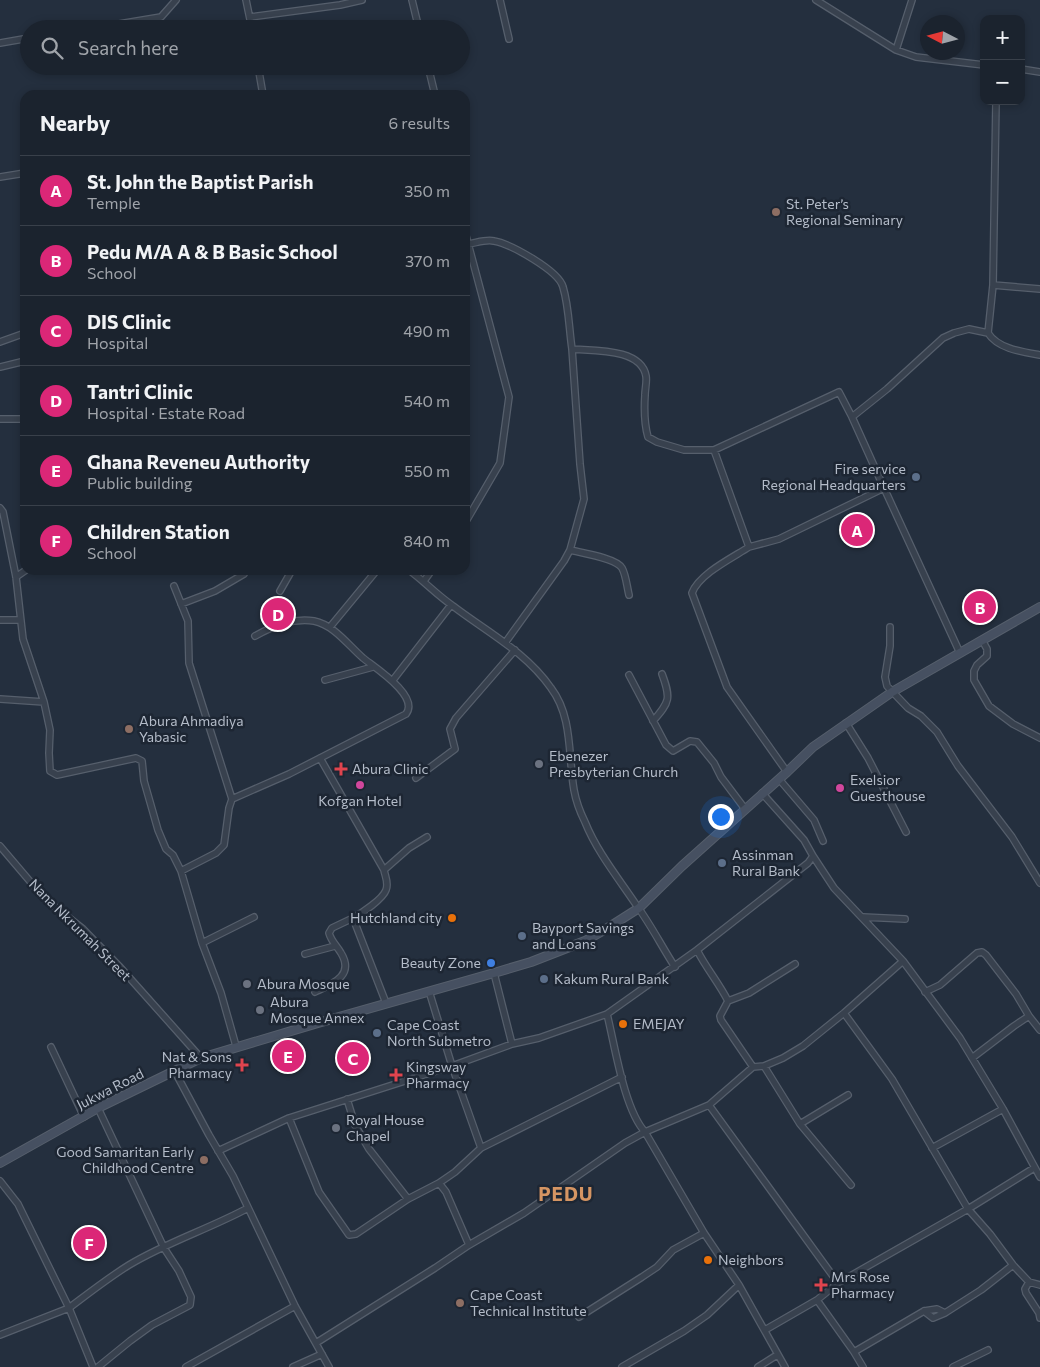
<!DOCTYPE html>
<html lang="en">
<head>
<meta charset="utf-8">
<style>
	body { margin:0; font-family:Commissioner,sans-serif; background:#282f3a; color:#f1f3f6 }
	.controls { position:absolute; right:15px; top:15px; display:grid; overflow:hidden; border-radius:10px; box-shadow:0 2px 8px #0003 }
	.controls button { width:45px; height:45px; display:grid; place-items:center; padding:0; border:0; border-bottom:1px solid #39404a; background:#1b232e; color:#f1f3f6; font:25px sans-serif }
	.compass { position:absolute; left:920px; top:15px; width:45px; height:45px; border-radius:50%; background:#1b232e; box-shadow:0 2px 8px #0003; rotate:276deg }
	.you { position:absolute; left:720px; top:816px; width:18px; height:18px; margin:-12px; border:4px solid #fff; border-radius:50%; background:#1a73e8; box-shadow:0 0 0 8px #1a73e833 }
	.badge { display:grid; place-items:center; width:32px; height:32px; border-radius:50%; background:#db2777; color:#fff; font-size:16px; font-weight:700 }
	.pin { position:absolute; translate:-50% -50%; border:2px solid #fff; box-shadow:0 1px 5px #0006 }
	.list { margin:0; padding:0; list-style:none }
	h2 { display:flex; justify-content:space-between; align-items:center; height:65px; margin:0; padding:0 20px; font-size:21px }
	h2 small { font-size:16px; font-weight:400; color:#a0a4aa }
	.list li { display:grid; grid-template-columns:32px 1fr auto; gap:15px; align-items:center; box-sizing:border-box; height:70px; padding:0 20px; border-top:1px solid #39404a }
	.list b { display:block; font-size:19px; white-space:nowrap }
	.list p { margin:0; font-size:16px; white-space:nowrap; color:#a0a4aa }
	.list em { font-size:16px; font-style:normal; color:#a0a4aa }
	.icon { flex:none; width:28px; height:28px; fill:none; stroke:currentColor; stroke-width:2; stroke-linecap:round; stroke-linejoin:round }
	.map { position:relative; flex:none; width:1040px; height:1367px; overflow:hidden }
	.search { position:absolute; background:#1b232e; box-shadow:0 2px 8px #0003; left:20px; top:20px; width:450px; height:55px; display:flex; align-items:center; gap:12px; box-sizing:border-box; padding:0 18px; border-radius:28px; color:#a0a4aa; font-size:19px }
	.panel { position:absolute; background:#1b232e; box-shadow:0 2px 8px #0003; left:20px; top:90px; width:450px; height:485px; border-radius:15px }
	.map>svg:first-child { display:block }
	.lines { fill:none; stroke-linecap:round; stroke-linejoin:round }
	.street-casing { stroke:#565f6c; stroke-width:8 }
	.secondary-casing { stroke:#565f6c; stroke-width:10 }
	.street { stroke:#38414e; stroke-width:5.5 }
	.secondary { stroke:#465061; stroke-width:8 }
	.education-dot { fill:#8d6e63; stroke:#1d2633; stroke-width:2 }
	.service-dot { fill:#5c6f8a; stroke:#1d2633; stroke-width:2 }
	.worship-dot { fill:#6b7280; stroke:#1d2633; stroke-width:2 }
	.health-dot { fill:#e0444e; stroke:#1d2633; stroke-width:2 }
	.hotel-dot { fill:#d1479c; stroke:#1d2633; stroke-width:2 }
	.food-dot { fill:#e8710a; stroke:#1d2633; stroke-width:2 }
	.shop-dot { fill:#3f7fe0; stroke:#1d2633; stroke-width:2 }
	.labels { text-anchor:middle; stroke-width:5; stroke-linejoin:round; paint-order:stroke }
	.poi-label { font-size:14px; fill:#b4bcc9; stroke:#1d2633; text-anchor:start }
	.street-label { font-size:14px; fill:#b4bcc9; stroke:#1d2633 }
	.district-label { font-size:19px; font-weight:bold; letter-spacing:1px; fill:#d59563; stroke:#1d2633 }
</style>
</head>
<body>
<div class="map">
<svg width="1040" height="1367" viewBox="0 0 1040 1367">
	<rect width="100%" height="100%" fill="#242f3e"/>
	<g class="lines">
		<defs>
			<path id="street" d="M246 0 252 29
				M412 0 419 29
				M500 0 509 39
				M816 0 896 50 916 57 984 65
				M250 17 340 5 362 0
				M89 29 161 17 176 0
				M0 43 29 38
				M896 50 912 0
				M258 66 263 95
				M428 66 435 95
				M1021 69 1040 72
				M0 177 25 173
				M465 232 509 397 500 463 465 523
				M468 244C476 243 486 239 494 241 511 244 559 271 563 287 569 307 569 329 572 349
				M993 285 1040 289
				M988 333C998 349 1023 352 1040 355
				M0 342 25 333
				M0 367 25 361
				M852 417 887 389 943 338 954 333 969 329 988 333 993 285 996 101
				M0 419H25
				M714 450 749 547 779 539 884 488
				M0 508 3 512 16 577 23 639 44 702 0 699
				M749 547C732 558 699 574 692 593L727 687 787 772
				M570 550C582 553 616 558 622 568 626 575 627 587 629 595
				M409 570C424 581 437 595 453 606 487 632 526 652 551 688 573 717 568 756 574 790 576 801 580 812 585 822 597 852 619 879 637 906 651 925 662 947 675 967
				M16 577 26 570
				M424 581 432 570
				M174 586 188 621 189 663 232 799
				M280 591 292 570
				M181 604 215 591 244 574 246 570
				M0 620H20
				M330 627 377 570
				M890 627V646L885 677 887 686 908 708 921 716 937 732 958 766 1012 837 1040 883
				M982 640 987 649V656L977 665 974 671V680L989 706 1013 724 1040 738
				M505 643 564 561 570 550 584 499 580 464 572 349C593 351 641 348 646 376 647 382 645 389 645 395 644 410 644 423 648 437L657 442 684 450H714L839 392 852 417 884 488 960 653
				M629 675 666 745 673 751 690 741 697 742 714 763 721 777 745 809
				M325 680 373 667
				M393 680 451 605
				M44 702 50 730 49 753 50 771 57 775 136 758 142 761 144 781 158 830 166 849 173 855 181 871 202 943 221 993 236 1046
				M653 721C670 702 671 698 662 674
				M846 723 868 758 906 832
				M320 758 384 870C385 876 389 883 386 890 383 899 362 913 353 918L386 1003
				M416 778 455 749 450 729 456 718 515 650
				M779 779 814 820 823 841
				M0 846 45 899 83 929 119 966 201 1058
				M813 856 834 888 903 961 960 1038 1003 1109 1040 1177
				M384 870 409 848 427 837
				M181 871 216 853 224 845 229 808 232 799 289 774 406 714C420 696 374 667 363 658 348 645 334 625 314 621 292 618 273 626 255 636
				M863 917 905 919
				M202 943 254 917
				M697 950 808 863 813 856 804 840 762 793
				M305 954 335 946
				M494 973 512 1044 539 1038 607 1014 697 950C706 968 719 983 728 1001L749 993 795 964
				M429 991 452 1066 512 1044
				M315 992C332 984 355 976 341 953 337 946 331 941 329 933L332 928 353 918
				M925 992 940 985 977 953 982 952 986 955 1016 994 1029 1016
				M728 1001 720 1016 721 1020 753 1067
				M844 1013 892 1079 968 1209 990 1234 1013 1265 1029 1282 1040 1285
				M607 1014C615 1046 624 1109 645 1132L709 1105 753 1067 764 1066 783 1058 803 1046 844 1013 903 961
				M51 1047 84 1117
				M972 1058 1014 1026 1029 1016 1040 1030
				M764 1066 800 1124 848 1095
				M174 1070 209 1135 233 1176 295 1306 329 1367
				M347 1099 355 1125 369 1149 408 1199
				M709 1105 838 1283
				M98 1108 164 1248 179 1271 191 1297 190 1305 152 1325 130 1341 98 1367
				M289 1118 319 1192 349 1235 356 1234 408 1199 439 1183
				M800 1124 851 1185
				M932 1148 1003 1109
				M218 1151 289 1118 452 1066 481 1148
				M0 1181 18 1204 69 1308 0 1335
				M469 1245 524 1213 625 1143 645 1132 704 1233 739 1285 785 1367
				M1029 1282 1025 1289 1026 1293 1039 1313 1040 1318
				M817 1300 854 1352 924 1311 937 1309 945 1313 981 1290 1013 1265
				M924 1311 933 1318 945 1313
				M579 1317 642 1277 657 1267 673 1250 704 1233
				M765 1330 817 1300 838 1283 968 1209 1034 1168
				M316 1343 435 1268 469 1245 446 1192 439 1183 455 1172 481 1148 622 1077
				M854 1352 863 1367
				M93 1367 69 1308C89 1293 108 1278 129 1265 167 1242 209 1229 248 1208
				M186 1367 295 1306
				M293 1367 322 1354
				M622 1367 684 1331 707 1315 739 1285
				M758 1367 777 1355
				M953 1367 988 1350"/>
			<path id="secondary" d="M0 1163 98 1108 201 1058 318 1023 494 973 531 962 585 941 606 929 639 908 682 866 787 772 813 747 892 692 1040 607"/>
		</defs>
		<use href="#street" class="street-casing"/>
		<use href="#secondary" class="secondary-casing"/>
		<use href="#street" class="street"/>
		<use href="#secondary" class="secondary"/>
	</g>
	<g class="education-dot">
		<circle cx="776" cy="212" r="5"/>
		<circle cx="129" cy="729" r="5"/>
		<circle cx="204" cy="1160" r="5"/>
		<circle cx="460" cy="1303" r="5"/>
	</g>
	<g class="service-dot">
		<circle cx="916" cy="477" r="5"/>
		<circle cx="722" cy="863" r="5"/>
		<circle cx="522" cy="936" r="5"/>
		<circle cx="544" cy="979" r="5"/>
		<circle cx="377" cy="1033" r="5"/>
	</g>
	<g class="worship-dot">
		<circle cx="539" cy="764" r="5"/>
		<circle cx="247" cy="984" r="5"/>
		<circle cx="260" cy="1010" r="5"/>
		<circle cx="336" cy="1128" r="5"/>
	</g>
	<g class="health-dot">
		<path d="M338.5 761.5h5v5h5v5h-5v5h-5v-5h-5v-5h5z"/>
		<path d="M239.5 1057.5h5v5h5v5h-5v5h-5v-5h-5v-5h5z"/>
		<path d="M393.5 1067.5h5v5h5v5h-5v5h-5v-5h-5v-5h5z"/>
		<path d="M818.5 1277.5h5v5h5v5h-5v5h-5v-5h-5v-5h5z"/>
	</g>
	<g class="hotel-dot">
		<circle cx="360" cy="785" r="5"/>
		<circle cx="840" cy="788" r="5"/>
	</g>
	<g class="food-dot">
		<circle cx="452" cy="918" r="5"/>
		<circle cx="623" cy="1024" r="5"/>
		<circle cx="708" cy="1260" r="5"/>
	</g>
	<circle class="shop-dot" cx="491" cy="963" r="5"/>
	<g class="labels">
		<g class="poi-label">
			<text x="786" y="209">St. Peter’s<tspan x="786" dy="16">Regional Seminary</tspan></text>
			<text x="906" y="474" text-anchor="end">Fire service<tspan x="906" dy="16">Regional Headquarters</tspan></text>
			<text x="139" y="726">Abura Ahmadiya<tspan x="139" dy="16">Yabasic</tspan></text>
			<text x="549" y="761">Ebenezer<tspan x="549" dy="16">Presbyterian Church</tspan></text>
			<text x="352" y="774">Abura Clinic</text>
			<text x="850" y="785">Exelsior<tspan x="850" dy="16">Guesthouse</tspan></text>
			<text x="360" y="806" text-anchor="middle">Kofgan Hotel</text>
			<text x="732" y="860">Assinman<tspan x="732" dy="16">Rural Bank</tspan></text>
			<text x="442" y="923" text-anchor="end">Hutchland city</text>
			<text x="532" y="933">Bayport Savings<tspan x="532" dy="16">and Loans</tspan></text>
			<text x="481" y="968" text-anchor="end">Beauty Zone</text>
			<text x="554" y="984">Kakum Rural Bank</text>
			<text x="257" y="989">Abura Mosque</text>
			<text x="270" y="1007">Abura<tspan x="270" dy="16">Mosque Annex</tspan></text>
			<text x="633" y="1029">EMEJAY</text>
			<text x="387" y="1030">Cape Coast<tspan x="387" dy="16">North Submetro</tspan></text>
			<text x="232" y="1062" text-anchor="end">Nat &amp; Sons<tspan x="232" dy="16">Pharmacy</tspan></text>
			<text x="406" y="1072">Kingsway<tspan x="406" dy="16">Pharmacy</tspan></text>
			<text x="346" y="1125">Royal House<tspan x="346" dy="16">Chapel</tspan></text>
			<text x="194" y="1157" text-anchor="end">Good Samaritan Early<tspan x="194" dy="16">Childhood Centre</tspan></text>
			<text x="718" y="1265">Neighbors</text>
			<text x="831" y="1282">Mrs Rose<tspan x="831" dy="16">Pharmacy</tspan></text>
			<text x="470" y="1300">Cape Coast<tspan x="470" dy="16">Technical Institute</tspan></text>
		</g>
		<g class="street-label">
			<text transform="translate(80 930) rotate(45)" y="5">Nana Nkrumah Street</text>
			<text transform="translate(110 1089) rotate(-27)" y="5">Jukwa Road</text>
		</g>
		<g class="district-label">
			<text x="566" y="1201">PEDU</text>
		</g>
	</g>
</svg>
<div class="controls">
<button>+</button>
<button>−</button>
</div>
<svg class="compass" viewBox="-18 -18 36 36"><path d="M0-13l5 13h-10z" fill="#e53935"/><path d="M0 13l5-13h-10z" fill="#a0a4aa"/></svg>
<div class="you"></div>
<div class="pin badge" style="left:857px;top:530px">A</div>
<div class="pin badge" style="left:980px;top:607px">B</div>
<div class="pin badge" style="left:353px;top:1058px">C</div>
<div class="pin badge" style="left:278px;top:614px">D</div>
<div class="pin badge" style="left:288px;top:1056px">E</div>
<div class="pin badge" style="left:89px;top:1243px">F</div>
<div class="search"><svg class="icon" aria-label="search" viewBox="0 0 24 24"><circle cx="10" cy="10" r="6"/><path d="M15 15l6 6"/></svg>Search here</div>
<section class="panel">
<h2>Nearby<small>6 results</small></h2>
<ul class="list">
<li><span class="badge">A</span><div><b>St. John the Baptist Parish</b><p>Temple</p></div><em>350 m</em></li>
<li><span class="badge">B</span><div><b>Pedu M/A A &amp; B Basic School</b><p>School</p></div><em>370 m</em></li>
<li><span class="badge">C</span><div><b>DIS Clinic</b><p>Hospital</p></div><em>490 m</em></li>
<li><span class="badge">D</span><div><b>Tantri Clinic</b><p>Hospital · Estate Road</p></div><em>540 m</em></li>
<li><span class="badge">E</span><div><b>Ghana Reveneu Authority</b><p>Public building</p></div><em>550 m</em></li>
<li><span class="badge">F</span><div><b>Children Station</b><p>School</p></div><em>840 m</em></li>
</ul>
</section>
</div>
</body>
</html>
